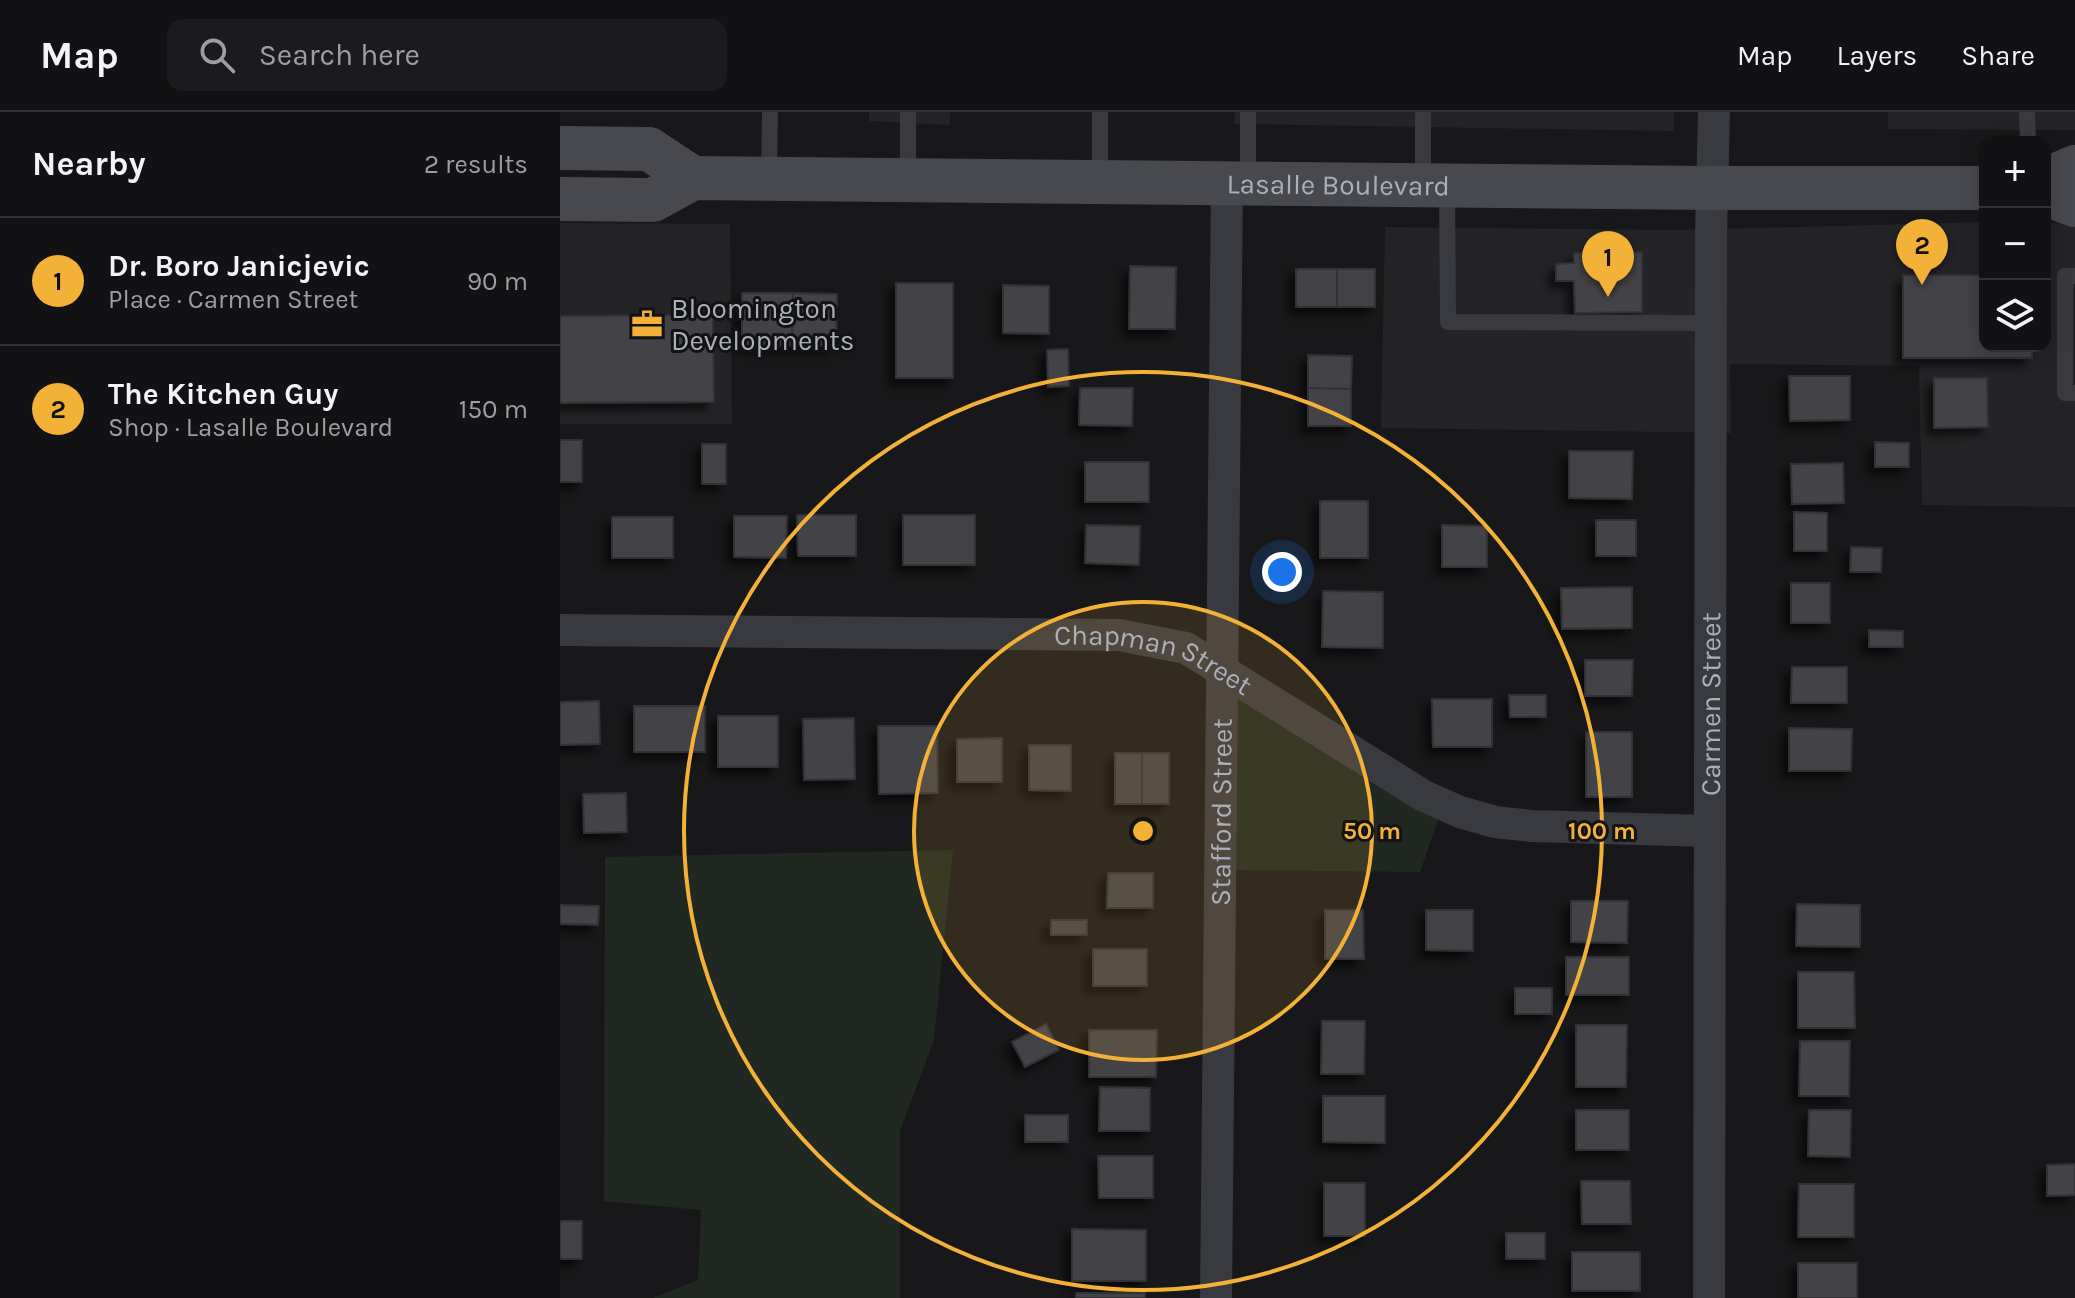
<!DOCTYPE html>
<html lang="en">
<head>
<meta charset="utf-8">
<style>
	body { margin:0; font-family:Karla,sans-serif; background:#1b1b1d; color:#f1f3f6 }
	.controls { position:absolute; right:24px; top:24px; display:grid; overflow:hidden; border-radius:16px; box-shadow:0 4px 20px #0003 }
	.controls button { width:72px; height:72px; display:grid; place-items:center; padding:0; border:0; border-bottom:2px solid #313234; background:#121214; color:#f1f3f6; font:40px sans-serif }
	.you { position:absolute; left:722px; top:460px; width:28px; height:28px; margin:-20px; border:6px solid #fff; border-radius:50%; background:#1a73e8; box-shadow:0 0 0 12px #1a73e833 }
	.badge { display:grid; place-items:center; width:52px; height:52px; border-radius:50%; background:#f3b237; color:#111; font-size:26px; font-weight:700 }
	.pin { position:absolute; translate:-50% -66px; filter:drop-shadow(0 2px 4px #0008) }
	.pin::after { content:''; position:absolute; top:42px; width:28px; height:24px; background:inherit; clip-path:polygon(0 0,100% 0,50% 100%) }
	.list { margin:0; padding:0; list-style:none }
	h2 { display:flex; justify-content:space-between; align-items:center; height:104px; margin:0; padding:0 32px; font-size:34px }
	h2 small { font-size:26px; font-weight:400; color:#9c9ea0 }
	.list li { display:grid; grid-template-columns:52px 1fr auto; gap:24px; align-items:center; box-sizing:border-box; height:128px; padding:0 32px; border-top:2px solid #313234 }
	.list b { display:block; font-size:30px; white-space:nowrap }
	.list p { margin:0; font-size:26px; white-space:nowrap; color:#9c9ea0 }
	.list em { font-size:26px; font-style:normal; color:#9c9ea0 }
	.icon { flex:none; width:44px; height:44px; fill:none; stroke:currentColor; stroke-width:2; stroke-linecap:round; stroke-linejoin:round }
	.map { position:relative; flex:none; width:1515px; height:1186px; overflow:hidden }
	header { display:flex; align-items:center; gap:48px; box-sizing:border-box; height:112px; padding:0 40px; background:#121214; border-bottom:2px solid #313234 }
	header strong { font-size:38px }
	nav { display:flex; gap:44px; margin-inline-start:auto; font-size:28px }
	.search { width:560px; height:72px; background:#1b1b1d; display:flex; align-items:center; gap:20px; box-sizing:border-box; padding:0 28px; border-radius:16px; color:#9c9ea0; font-size:30px }
	main { display:flex }
	aside { flex:1; background:#121214 }
	.map>svg:first-child { display:block }
	.built { fill:#242427 }
	.green { fill:#202821 }
	.building { fill:#424347; stroke:#323236; stroke-width:2; filter:url(#shadow) }
	.lines { fill:none; stroke-linecap:round; stroke-linejoin:round }
	.lane { stroke:#393a3f; stroke-width:16 }
	.street { stroke:#393a3f; stroke-width:32 }
	.secondary { stroke:#47494f; stroke-width:44 }
	.ring { fill:none; stroke:#f3b237; stroke-width:4 }
	.labels { text-anchor:middle; stroke-width:6; stroke-linejoin:round; paint-order:stroke }
	.street-label { font-size:28px; fill:#aaafba; stroke:#131315 }
	.poi-label { font-size:28px; fill:#aaafba; stroke:#131315; text-anchor:start }
	.centre { fill:#f3b237; stroke:#131315; stroke-width:4 }
	.ring-label { font-size:24px; text-anchor:middle; font-weight:bold; fill:#f3b237; stroke:#131315; stroke-width:6; stroke-linejoin:round; paint-order:stroke }
</style>
</head>
<body>
<header>
<strong>Map</strong>
<div class="search"><svg class="icon" aria-label="search" viewBox="0 0 24 24"><circle cx="10" cy="10" r="6"/><path d="M15 15l6 6"/></svg>Search here</div>
<nav><a>Map</a><a>Layers</a><a>Share</a></nav>
</header>
<main>
<aside>
<h2>Nearby<small>2 results</small></h2>
<ul class="list">
<li><span class="badge">1</span><div><b>Dr. Boro Janicjevic</b><p>Place · Carmen Street</p></div><em>90 m</em></li>
<li><span class="badge">2</span><div><b>The Kitchen Guy</b><p>Shop · Lasalle Boulevard</p></div><em>150 m</em></li>
</ul>
</aside>
<div class="map">
<svg width="1515" height="1186" viewBox="0 0 1515 1186">
	<defs>
		<filter id="shadow"><feDropShadow dx="-7" dy="7" stdDeviation="4" flood-color="#0009"/></filter>
	</defs>
	<rect width="100%" height="100%" fill="#18181a"/>
	<path class="built" d="M309 0H390V13L309 9Z
		M675 0H1114V19L674 12Z
		M1328 0H1515V18L1328 17Z
		M1425 110V234H1485V111L1515 112V395L1362 393 1359 254 1170 252 1171 321 821 316 825 115 1118 118Z
		M0 111 170 112 172 312H0Z"/>
	<path class="green" d="M664 563 882 697 860 760 663 758Z
		M393 738 374 928 340 1019V1186H93L138 1168 141 1098 44 1089 45 745Z"/>
	<path class="building" d="M1082 140V200L1015 201 1014 169H996V152L1014 151V141Z
		M570 154 616 155 615 217H569Z
		M736 157H777V195H736Z
		M777 157H815V195H777Z
		M1343 163H1425V234H1472V246H1343Z
		M336 171H393V266H336Z
		M443 173 489 174V222L443 221Z
		M182 181H233L232 234 182 233Z
		M233 181 277 182 276 234H232Z
		M153 203 154 290 0 291V204Z
		M508 237 509 274 488 275 487 238Z
		M748 243 792 244 791 277 748 276Z
		M1229 264H1290V308L1230 309Z
		M1374 266H1427L1428 315 1374 316Z
		M520 276H573L572 314 519 313Z
		M748 276 791 277V314H748Z
		M0 328H22V370H0Z
		M1315 330 1349 331V355H1315Z
		M142 332H166V372H142Z
		M1009 339H1073L1072 387 1009 386Z
		M525 350H589V390H525Z
		M1283 351 1284 391 1232 392 1231 352Z
		M760 389H808V446H760Z
		M1234 400 1267 401V439H1234Z
		M237 403H296V444H238Z
		M343 403H415V453H343Z
		M174 404H227L226 446 174 445Z
		M52 405H113V446H52Z
		M1036 408H1076V444H1036Z
		M526 413 580 414 579 453 525 451Z
		M882 413 927 414V455H882Z
		M1291 435 1322 436 1321 460H1290Z
		M1231 471H1270V511H1231Z
		M1072 475V516L1002 517 1001 476Z
		M763 479 823 480V536L762 535Z
		M1309 518 1343 519V535H1309Z
		M1025 548H1073L1072 584H1025Z
		M1232 555H1287V591H1231Z
		M949 583H986V605H950Z
		M872 587H932V635H873Z
		M39 589 40 632 0 633V590Z
		M74 594H145V640H74Z
		M158 604H218V655H158Z
		M294 606 295 667 244 668 243 607Z
		M318 614H377L378 681 319 682Z
		M1229 616 1292 617 1291 659H1229Z
		M1026 620H1072V685H1026Z
		M442 626V670H397V627Z
		M469 633H511V679L469 678Z
		M555 641H582V692H555Z
		M582 641H609V692H582Z
		M66 681 67 720 24 721 23 682Z
		M548 761H593V796H547Z
		M1011 789H1068L1067 831 1011 830Z
		M1237 792 1300 793V835L1236 834Z
		M0 793 39 794 38 813 0 812Z
		M765 798H803L804 847H765Z
		M866 798H913V839L866 838Z
		M491 808H527V823H491Z
		M533 837H587V874H533Z
		M1006 845H1069V883H1006Z
		M1238 860H1294L1295 916H1238Z
		M955 876H992V902H955Z
		M762 909H805L804 962H761Z
		M486 912 499 938 465 955 452 930Z
		M1016 913H1067L1066 975H1016Z
		M529 918H597L596 965H529Z
		M1240 929H1290L1289 984H1239Z
		M540 975 590 976V1019H539Z
		M763 984H825V1031L763 1030Z
		M1016 998H1069V1038H1016Z
		M1249 998H1291L1290 1045 1248 1044Z
		M465 1003H508V1030H465Z
		M538 1044H593V1086H539Z
		M1515 1052V1083L1487 1084V1053Z
		M1021 1069H1070L1071 1112H1022Z
		M764 1071H805V1124H764Z
		M1239 1072H1294V1125H1238Z
		M0 1109H22V1147H0Z
		M512 1117 586 1118V1169H512Z
		M946 1121H985V1147H946Z
		M1012 1140H1080V1179H1012Z
		M1238 1151H1297V1186H1238Z
		M516 1181H585V1186H516Z"/>
	<g class="lines">
		<path class="lane" d="M348 0V67
			M688 0V68
			M863 0V71
			M1467 0 1468 30
			M209 66 210 0
			M540 69V0
			M887 75 888 210 1151 211
			M1515 164H1505V281H1515"/>
		<g class="street">
			<path id="s1" d="M0 518 559 523 626 536 864 684 900 700 935 710 971 714 1149 719"/>
			<path id="s2" d="M656 1186 667 70"/>
			<path id="s3" d="M1149 1186 1151 124 1154 0"/>
		</g>
		<g class="secondary">
			<path d="M0 36 89 37 133 66"/>
			<path d="M1485 68 1515 55"/>
			<path d="M1485 82 1515 93"/>
			<path id="s4" d="M0 87 93 88 133 66 1152 76H1425"/>
		</g>
	</g>
	<circle cx="583" cy="719" r="229" fill="#f3b237" fill-opacity=".12"/>
	<g class="ring">
		<circle cx="583" cy="719" r="229"/>
		<circle cx="583" cy="719" r="459"/>
	</g>
	<defs>
		<symbol id="office-bare" viewBox="-9 -9 18 18"><path d="M-6-3h4V-5.5h4V-3h4V5H-6ZM-1-4.5V-3h2v-1.5ZM-6 0V1H6V0Z" fill="#f3b237" stroke="#131315" stroke-width="2.5" paint-order="stroke"/></symbol>
	</defs>
	<g fill-rule="evenodd">
		<use href="#office-bare" x="65" y="190" width="44" height="44"/>
	</g>
	<g class="labels">
		<g class="street-label">
			<text dy="10" stroke="none"><textPath href="#s4" startOffset="784">Lasalle Boulevard</textPath></text>
			<text dy="10" stroke="none"><textPath href="#s1" startOffset="598">Chapman Street</textPath></text>
			<text dy="10" stroke="none"><textPath href="#s3" startOffset="594">Carmen Street</textPath></text>
			<text dy="10" stroke="none"><textPath href="#s2" startOffset="486">Stafford Street</textPath></text>
		</g>
		<g class="poi-label">
			<text x="111" y="206">Bloomington<tspan x="111" dy="32">Developments</tspan></text>
		</g>
	</g>
	<circle cx="583" cy="719" r="12" class="centre"/>
	<g class="ring-label">
		<text x="812" y="727">50 m</text>
		<text x="1042" y="727">100 m</text>
	</g>
</svg>
<div class="controls">
<button>+</button>
<button>−</button>
<button><svg class="icon" aria-label="layers" viewBox="0 0 24 24"><path d="M12 4l9 5-9 5-9-5zM3 14l9 5 9-5"/></svg></button>
</div>
<div class="you"></div>
<div class="pin badge" style="left:1048px;top:185px">1</div>
<div class="pin badge" style="left:1362px;top:173px">2</div>
</div>
</main>
</body>
</html>
